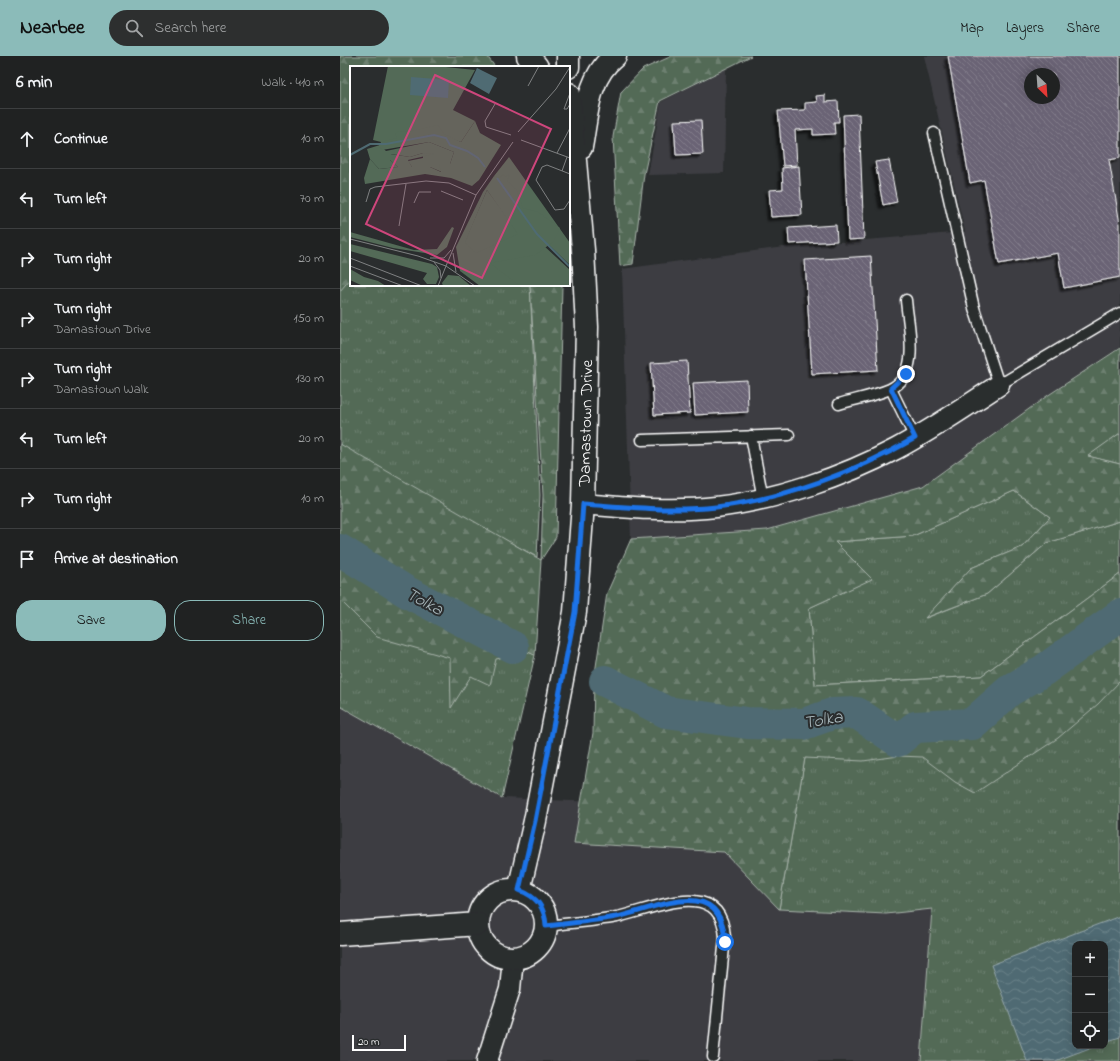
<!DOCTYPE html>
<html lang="en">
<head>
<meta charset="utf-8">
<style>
	body { margin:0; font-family:"Indie Flower",sans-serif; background:#2d2f2f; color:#f1f3f6 }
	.controls { position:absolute; right:12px; bottom:12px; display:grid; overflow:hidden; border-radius:8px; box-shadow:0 2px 10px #0003 }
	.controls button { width:36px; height:36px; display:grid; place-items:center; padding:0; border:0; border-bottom:1px solid #3d3f40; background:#202222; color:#f1f3f6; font:20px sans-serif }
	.compass { position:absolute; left:684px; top:12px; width:36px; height:36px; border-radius:50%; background:#202222; box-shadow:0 2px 10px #0003; rotate:155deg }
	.scale { position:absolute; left:12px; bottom:10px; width:54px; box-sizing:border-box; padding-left:4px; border:2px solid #fff; border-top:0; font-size:11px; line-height:14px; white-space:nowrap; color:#fff; -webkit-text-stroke:3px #2a2d2e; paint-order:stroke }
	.stop { position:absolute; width:12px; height:12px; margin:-9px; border:3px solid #1a73e8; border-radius:50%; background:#fff }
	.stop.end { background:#1a73e8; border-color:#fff; box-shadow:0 1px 4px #0008 }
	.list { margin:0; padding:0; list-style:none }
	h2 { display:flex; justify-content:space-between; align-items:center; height:52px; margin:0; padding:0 16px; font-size:17px }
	h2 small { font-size:13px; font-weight:400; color:#a2a4a5 }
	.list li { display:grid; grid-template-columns:26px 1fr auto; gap:12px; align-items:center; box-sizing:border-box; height:60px; padding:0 16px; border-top:1px solid #3d3f40 }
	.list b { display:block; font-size:15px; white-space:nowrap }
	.list p { margin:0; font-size:13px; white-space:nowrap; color:#a2a4a5 }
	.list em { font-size:13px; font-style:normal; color:#a2a4a5 }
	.actions { display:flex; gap:8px; padding:12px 16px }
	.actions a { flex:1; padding:9px 0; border:1px solid #8bbbb9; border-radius:16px; text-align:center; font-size:14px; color:#8bbbb9 }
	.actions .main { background:#8bbbb9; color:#111 }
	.icon { flex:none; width:22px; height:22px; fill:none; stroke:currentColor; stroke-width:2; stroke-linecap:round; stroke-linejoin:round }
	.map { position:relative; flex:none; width:780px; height:1005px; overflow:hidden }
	header { display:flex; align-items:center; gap:24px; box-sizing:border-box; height:56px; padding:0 20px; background:#8bbbb9; color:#111 }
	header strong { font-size:19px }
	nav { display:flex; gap:22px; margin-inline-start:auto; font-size:14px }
	.search { width:280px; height:36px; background:#2d2f2f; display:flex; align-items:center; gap:10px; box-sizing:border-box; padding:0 14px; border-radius:22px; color:#a2a4a5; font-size:15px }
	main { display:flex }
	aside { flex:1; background:#202222 }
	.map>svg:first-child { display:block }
	.built { fill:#3e3e43; fill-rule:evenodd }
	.grass { fill:url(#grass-tufts); stroke:#a9b4ab; fill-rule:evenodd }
	.forest { fill:url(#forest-firs); stroke:#a9b4ab }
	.water { fill:url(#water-waves); stroke:#95a6ab }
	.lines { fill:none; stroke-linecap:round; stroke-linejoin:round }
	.river { stroke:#4f6b73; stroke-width:32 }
	.building { fill:url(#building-back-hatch); stroke:#fff; fill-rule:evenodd; filter:url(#shadow) }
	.lane-casing { stroke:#fff; stroke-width:13 }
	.street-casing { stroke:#fff; stroke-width:23 }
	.secondary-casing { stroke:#fff; stroke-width:25 }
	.lane { stroke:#2a2d2e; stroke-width:10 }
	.street { stroke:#2a2d2e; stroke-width:20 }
	.secondary { stroke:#2a2d2e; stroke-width:22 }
	.route { stroke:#1a73e8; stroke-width:5 }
	.labels { text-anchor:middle; stroke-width:4; stroke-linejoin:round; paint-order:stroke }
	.street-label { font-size:17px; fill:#fff; stroke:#2a2d2e }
	.water-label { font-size:18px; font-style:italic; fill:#a7b5b9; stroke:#2a2d2e }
	.inset-river { fill:none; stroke:#4f6b73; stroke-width:2 }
	.inset-road { fill:none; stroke:#7f8182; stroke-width:1 }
	.view { fill:#ce467c; fill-opacity:0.15; stroke:#ce467c; stroke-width:2 }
	.inset-edge { fill:none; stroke:#fff; stroke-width:2 }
</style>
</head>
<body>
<header>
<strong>Nearbee</strong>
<div class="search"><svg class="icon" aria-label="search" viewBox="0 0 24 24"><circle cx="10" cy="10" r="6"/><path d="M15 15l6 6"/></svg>Search here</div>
<nav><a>Map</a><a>Layers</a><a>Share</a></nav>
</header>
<main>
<aside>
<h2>6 min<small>Walk · 410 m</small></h2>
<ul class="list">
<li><svg class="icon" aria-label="ahead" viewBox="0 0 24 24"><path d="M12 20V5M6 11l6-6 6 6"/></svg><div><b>Continue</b></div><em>10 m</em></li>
<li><svg class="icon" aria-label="left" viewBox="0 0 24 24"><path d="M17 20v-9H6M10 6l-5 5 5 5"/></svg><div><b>Turn left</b></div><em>70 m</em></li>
<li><svg class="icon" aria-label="right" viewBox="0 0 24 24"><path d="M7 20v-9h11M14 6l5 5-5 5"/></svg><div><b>Turn right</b></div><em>20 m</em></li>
<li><svg class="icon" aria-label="right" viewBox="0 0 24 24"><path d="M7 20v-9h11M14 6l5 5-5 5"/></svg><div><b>Turn right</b><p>Damastown Drive</p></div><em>150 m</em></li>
<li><svg class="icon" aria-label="right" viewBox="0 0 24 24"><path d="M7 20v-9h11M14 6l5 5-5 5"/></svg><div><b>Turn right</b><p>Damastown Walk</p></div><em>130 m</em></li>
<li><svg class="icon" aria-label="left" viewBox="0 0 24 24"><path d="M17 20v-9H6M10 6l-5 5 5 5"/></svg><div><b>Turn left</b></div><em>20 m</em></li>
<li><svg class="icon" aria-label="right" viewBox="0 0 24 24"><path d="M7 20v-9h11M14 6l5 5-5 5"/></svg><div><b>Turn right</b></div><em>10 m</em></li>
<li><svg class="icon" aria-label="arrive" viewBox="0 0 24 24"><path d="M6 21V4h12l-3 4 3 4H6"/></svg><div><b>Arrive at destination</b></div></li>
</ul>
<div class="actions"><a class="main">Save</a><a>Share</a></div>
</aside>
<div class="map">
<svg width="780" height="1005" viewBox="0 0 780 1005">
	<defs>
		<pattern id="grass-tufts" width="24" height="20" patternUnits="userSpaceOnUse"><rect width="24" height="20" fill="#536a57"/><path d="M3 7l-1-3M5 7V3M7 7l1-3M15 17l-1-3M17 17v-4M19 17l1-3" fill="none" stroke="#6d8070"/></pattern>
		<pattern id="forest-firs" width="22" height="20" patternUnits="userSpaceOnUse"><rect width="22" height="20" fill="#536a57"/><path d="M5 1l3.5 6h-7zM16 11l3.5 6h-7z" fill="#6d8070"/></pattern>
		<pattern id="water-waves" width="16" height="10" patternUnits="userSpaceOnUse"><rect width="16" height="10" fill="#4f6b73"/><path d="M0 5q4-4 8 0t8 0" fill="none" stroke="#698188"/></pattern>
		<pattern id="building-back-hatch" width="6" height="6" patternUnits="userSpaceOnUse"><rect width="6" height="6" fill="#6b6475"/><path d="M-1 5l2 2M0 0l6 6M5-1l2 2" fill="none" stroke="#817b8a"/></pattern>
		<filter id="shadow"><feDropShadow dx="-3.5" dy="3.5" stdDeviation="1" flood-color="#0009"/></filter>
	</defs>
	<rect width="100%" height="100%" fill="#2a2d2e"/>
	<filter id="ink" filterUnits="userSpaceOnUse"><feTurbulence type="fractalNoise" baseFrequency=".025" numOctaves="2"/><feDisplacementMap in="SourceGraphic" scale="8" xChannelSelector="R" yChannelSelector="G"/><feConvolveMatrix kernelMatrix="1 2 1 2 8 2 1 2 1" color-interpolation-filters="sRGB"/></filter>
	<g filter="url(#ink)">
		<path class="built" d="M584 0H780V291L707 340 583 430 427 474 291 483 282 213 451 190 625 176ZM690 18H714V42H690Z
			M386 12 384 117 308 119 321 46Z
			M0 650 162 742 545 759 592 852 581 1005H0Z"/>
		<path class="grass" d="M0 1 11 11V229H190L200 439 197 501 0 394Z
			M780 377V408L747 400Z
			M674 435 710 461 682 491 631 512 586 562 647 538 707 487 780 465V518L641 620 475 629 469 552 531 523 495 486 573 480Z
			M0 514 195 599 162 742 0 650Z
			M780 572V1005H581L592 853 546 858 439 853 465 702ZM735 888H765V990H735Z"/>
		<path class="forest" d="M0 0H147L155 11H11V222L0 235Z
			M332 0H411L320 45 304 118 293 208 280 210 273 81 281 36 303 13Z
			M190 229H222L216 481 201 504 195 599 178 592 175 599 156 603 150 629 131 620 111 652 110 602 37 581 0 544V388L201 504 203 439Z
			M780 292V377L748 400 780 408V465L707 487 647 538 585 562 631 512 682 491 710 461 674 435 573 480 495 486 532 523 469 552 475 629 641 620 780 518V625L758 648 718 682 635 737 615 726 582 701 559 700 523 705 465 702 439 853 384 796 234 787 253 677 254 624 267 537 291 483 427 474 583 430 707 340Z"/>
		<path class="water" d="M780 860V981L765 986V888H735V990H755L715 1005H687L651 909Z"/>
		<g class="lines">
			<path class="river" d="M0 494 67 536 173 591
				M265 625 326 656 407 667 464 668 492 658 517 657 558 685 575 671 632 668 669 635 704 614 780 559"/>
		</g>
		<path class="building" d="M608 0H780V102L769 104 780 168V221L724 232 718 197 659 208 644 124 630 127ZM690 18H714V42H690Z
			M485 39V46L498 45 499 66H494L495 78 473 79V73L455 74 457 109 443 110 438 55 465 54V47L477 46 476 40Z
			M519 58 524 183 508 184 503 59Z
			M361 64 363 98 336 99 334 65Z
			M549 104 557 146 543 149 535 106Z
			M459 110 462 159 431 161 429 134 443 133 442 112Z
			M496 169 497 185 449 188 448 172Z
			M531 200 538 314 472 318 465 204Z
			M347 305 350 357 314 359 311 307Z
			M407 324 408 356 355 359 353 327Z"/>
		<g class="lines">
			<defs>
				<path id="lane" d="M594 77 634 252 659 329 780 257
					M551 333 575 382
					M499 348C516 343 534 340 550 333 582 318 568 271 566 244
					M411 380 423 443
					M302 384 449 379
					M207 870C230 867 254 865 277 861 311 854 381 819 385 881L373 1001"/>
				<path id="street" d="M243 448C287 452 332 456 376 451 436 444 503 421 556 393 592 374 625 351 659 329
					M147 1005 170 933 173 902"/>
				<g id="secondary">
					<path d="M188 0 197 11"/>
					<path d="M228 0V11"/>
					<path d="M241 91C247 60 247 21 275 0"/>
					<path id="s1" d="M179 834 195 765 235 556 243 448 247 271 243 194 229 38"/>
					<circle cx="172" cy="868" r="34"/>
					<path d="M0 878 138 868"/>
				</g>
			</defs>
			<use href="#lane" class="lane-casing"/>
			<use href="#street" class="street-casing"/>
			<use href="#secondary" class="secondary-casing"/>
			<use href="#lane" class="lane"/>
			<use href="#street" class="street"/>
			<use href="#secondary" class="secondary"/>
		</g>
	</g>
	<g class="lines" filter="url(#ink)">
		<path class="route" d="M385 886C382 817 316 853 276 861 253 865 230 867 206 870 205 851 197 841 179 834L195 765 235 556 243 448C287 451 332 456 376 451 443 443 516 416 575 382L551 332 566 318"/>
	</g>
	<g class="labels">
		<g class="street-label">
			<text dy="6" stroke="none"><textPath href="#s1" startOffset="473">Damastown Drive</textPath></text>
		</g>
		<g class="water-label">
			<text transform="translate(85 545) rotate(28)" y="6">Tolka</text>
			<text transform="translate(483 663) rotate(-10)" y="6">Tolka</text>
		</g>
	</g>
	<g transform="translate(10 10)">
		<rect width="220" height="220" fill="#2a2d2e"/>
		<path d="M38 0H86L125 4 103 44 125 55 111 76 93 70 35 77 23 74ZM79 76 104 86 100 98 92 106 80 101H62L58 95 73 92V87L60 91 41 88 40 94 48 101 29 103 20 93 17 83 30 79 36 85ZM159 91 220 177V199L197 177 144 110ZM137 124 175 175 193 179 220 204V220H147L110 187Z" fill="#536a57"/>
		<path d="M125 55 130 67 151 79 129 114 122 120 101 112 75 108 15 118 14 112 20 93 29 103 48 101 40 94V88L60 91 73 87 84 88 58 94 62 101H80L91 106 89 98H100L104 86 79 76 32 84 29 80 31 76 47 72 45 68 49 65 58 66 88 59 94 68 111 76ZM153 108 155 111 160 108 157 115 166 123 173 142 188 146 210 162 203 176 185 189 140 197 170 220H130L110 205 106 181 133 126 144 110 150 112ZM137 124 168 168 126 187 115 177ZM102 161 104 162 97 181 87 189 43 182 0 171V166L64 184 87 183ZM0 178 82 198 87 201 89 211 86 218H77L73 213 77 207 0 185ZM0 203 14 211 28 215 36 220H13L0 214ZM98 209 109 210 121 220H93L92 217Z" fill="#536a57" fill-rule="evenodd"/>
		<path d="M127 2 147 12 139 28 120 17ZM61 11 99 14 98 32 60 29Z" fill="#4f6b73"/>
		<path class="inset-river" d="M0 89 20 78H36L84 69 96 72 100 79 117 85 128 92 135 101M147 112 187 168 220 201"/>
		<path class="inset-road" d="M178 20 189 0M220 27 214 43H217L220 38M145 38 135 55 136 61 161 69M168 66 206 23 220 1M171 74 220 92M207 87 220 62M212 105 217 91M220 108 197 99 192 101 186 114 205 144 214 143 220 134M91 125 113 134M16 136 20 123 25 121 76 115 99 117 126 129M64 137 69 126H81M49 160 56 118M0 173 68 190 96 200 88 220M103 187 106 206M0 192 72 220M80 192H94L101 184M84 196 90 204 91 212M0 200 53 220M96 200 126 129 163 76M96 200 125 220"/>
		<path class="view" d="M85 9 201 63 132 212 16 158Z"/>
		<rect width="220" height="220" class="inset-edge"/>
	</g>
</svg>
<div class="controls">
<button>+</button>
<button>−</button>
<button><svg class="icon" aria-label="locate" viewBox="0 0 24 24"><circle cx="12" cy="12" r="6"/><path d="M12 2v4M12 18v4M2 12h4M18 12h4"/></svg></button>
</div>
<svg class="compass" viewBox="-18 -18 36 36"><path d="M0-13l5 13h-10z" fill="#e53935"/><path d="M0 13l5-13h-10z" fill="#a2a4a5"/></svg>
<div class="scale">20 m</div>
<div class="stop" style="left:385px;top:886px"></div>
<div class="stop end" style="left:566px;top:318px"></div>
</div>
</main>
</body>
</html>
